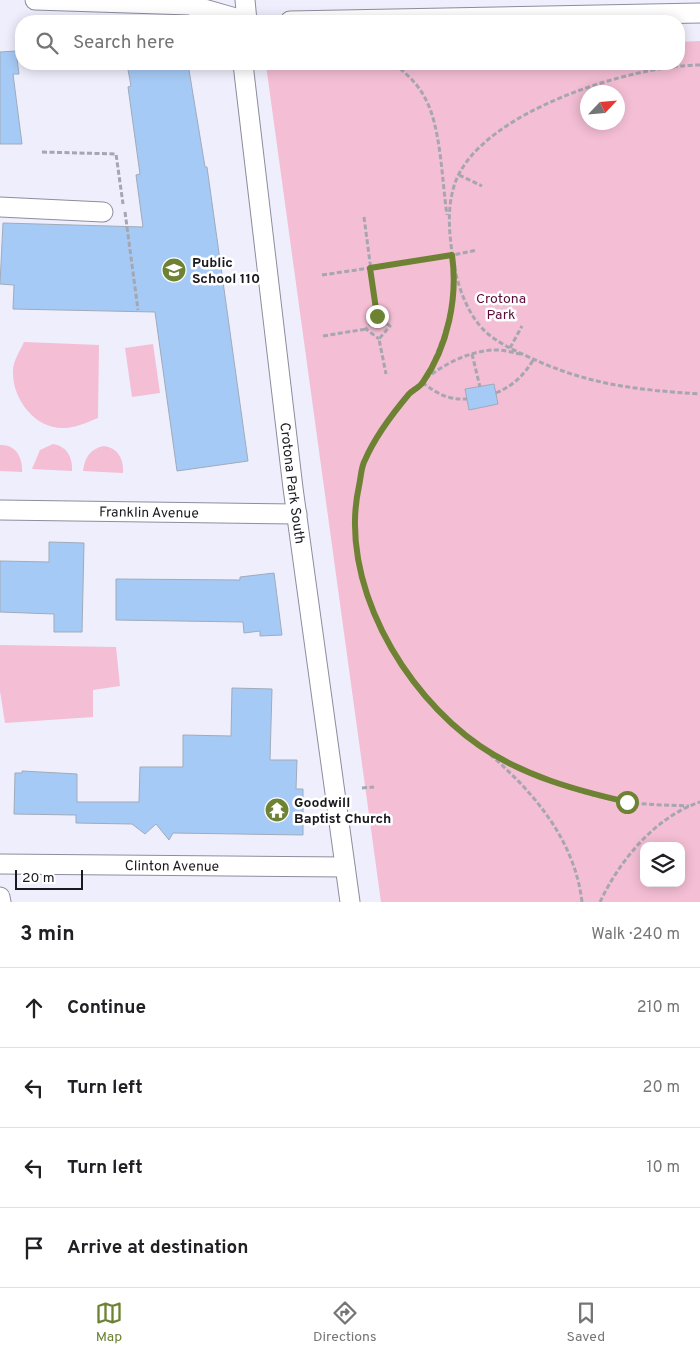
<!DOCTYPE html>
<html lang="en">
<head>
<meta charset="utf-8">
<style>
	body { margin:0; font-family:Overpass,sans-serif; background:#f6f6f6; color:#202124 }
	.controls { position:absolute; right:15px; bottom:15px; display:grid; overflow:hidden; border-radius:10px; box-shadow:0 2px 12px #0003 }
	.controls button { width:45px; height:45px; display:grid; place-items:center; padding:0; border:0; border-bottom:1px solid #e0e0e0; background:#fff; color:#202124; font:25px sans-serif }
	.compass { position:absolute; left:580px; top:85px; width:45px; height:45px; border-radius:50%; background:#fff; box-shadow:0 2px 12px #0003; rotate:64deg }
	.scale { position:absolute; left:15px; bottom:12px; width:68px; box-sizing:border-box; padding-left:5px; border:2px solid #19191f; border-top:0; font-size:14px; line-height:18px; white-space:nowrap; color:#19191f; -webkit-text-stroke:4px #fff; paint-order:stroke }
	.stop { position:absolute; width:15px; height:15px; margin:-11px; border:4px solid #6d8233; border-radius:50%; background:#fff }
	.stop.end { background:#6d8233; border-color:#fff; box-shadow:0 1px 5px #0008 }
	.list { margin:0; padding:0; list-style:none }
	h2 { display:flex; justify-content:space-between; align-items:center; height:65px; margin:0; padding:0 20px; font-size:21px }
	h2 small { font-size:16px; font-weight:400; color:#757577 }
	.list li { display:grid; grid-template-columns:32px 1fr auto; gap:15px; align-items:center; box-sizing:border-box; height:80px; padding:0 20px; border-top:1px solid #e0e0e0 }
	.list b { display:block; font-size:19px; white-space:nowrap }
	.list em { font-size:16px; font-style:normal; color:#757577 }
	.icon { flex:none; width:28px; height:28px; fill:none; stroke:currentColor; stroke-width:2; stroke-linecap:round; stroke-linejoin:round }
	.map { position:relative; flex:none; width:700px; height:902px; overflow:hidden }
	.search { position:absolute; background:#fff; box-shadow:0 2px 12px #0003; left:15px; right:15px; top:15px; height:55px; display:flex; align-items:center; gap:12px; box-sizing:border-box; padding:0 18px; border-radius:20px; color:#757577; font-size:19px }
	.sheet { height:385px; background:#fff }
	nav { display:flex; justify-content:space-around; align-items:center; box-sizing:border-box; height:70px; border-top:1px solid #e0e0e0; background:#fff; font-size:14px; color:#757577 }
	nav a { display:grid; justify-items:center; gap:2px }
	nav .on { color:#6d8233 }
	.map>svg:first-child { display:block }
	.green { fill:#f4bed4; fill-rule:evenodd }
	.building { fill:#a6caf6; stroke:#a0abba }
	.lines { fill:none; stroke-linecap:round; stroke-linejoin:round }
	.street-casing { stroke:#8d8d9d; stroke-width:21 }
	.path { stroke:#a6a6b1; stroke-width:3; stroke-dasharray:5 2.5; stroke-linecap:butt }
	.street { stroke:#fff; stroke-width:19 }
	.route { stroke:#6d8233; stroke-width:6 }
	.labels { text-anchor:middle; stroke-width:5; stroke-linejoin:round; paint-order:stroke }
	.poi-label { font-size:14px; font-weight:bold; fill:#19191f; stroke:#fff; text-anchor:start }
	.park-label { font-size:14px; fill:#5e0c3a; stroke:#fff }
	.street-label { font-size:14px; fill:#19191f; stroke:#fff }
</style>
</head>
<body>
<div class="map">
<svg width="700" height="902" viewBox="0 0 700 902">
	<rect width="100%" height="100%" fill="#eeeefc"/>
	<path class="green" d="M700 41V902H381L266 65 679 64V42ZM588 92H618V122H588ZM644 846H681V883H644Z
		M24 342 99 345 98 418C88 422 75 428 64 428 35 429 12 399 13 371 13 361 20 351 24 342Z
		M153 344 160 393 132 397 125 348Z
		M53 444C67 446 73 458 72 471L32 469 40 450Z
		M0 445C16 444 23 458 22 472L0 471Z
		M104 446C118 448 124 459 123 473L83 471C85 457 90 449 104 446Z
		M0 645 116 647 120 686 93 690V717L5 723 0 691Z"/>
	<path class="building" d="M16 51 19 74H13L22 144H0V52Z
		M127 64H188L205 167H207L248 461 177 471 155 312 13 309 14 285 0 284 3 223 143 227 136 175 140 174 128 87 131 86Z
		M494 384 498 404 469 410 465 389Z
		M49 542 84 543 82 632H54V614L0 612V561L49 562Z
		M274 573 282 635 260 636V631L244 633 243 622 116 620V579L240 580V577Z
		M232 688 272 689 270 760H297L296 789H303V835L173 833 169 840 156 824 145 834 132 824 76 823V815L14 814 15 773H22V771L77 774V802H139L140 767H183V735L231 736Z"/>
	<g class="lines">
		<defs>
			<g id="street">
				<path d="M35 0 190 5 246 21"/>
				<path d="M245 0 247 21"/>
				<path d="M290 21 700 13"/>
				<path id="s1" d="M243 64 293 488 350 902"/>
				<path d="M0 207 103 212"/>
				<path id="s2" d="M0 510 297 514"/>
				<path id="s3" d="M0 864 345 867"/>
				<path d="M0 897 1 902"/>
			</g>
		</defs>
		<use href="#street" class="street-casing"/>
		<path class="path" d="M394 64C406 73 418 84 425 98 441 126 442 182 447 215
			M700 65C632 65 480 112 455 183 447 207 449 229 452 253 456 282 467 319 492 337 507 348 525 355 542 363 597 386 641 390 700 394
			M42 152 116 154 123 204
			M459 175 482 186
			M125 212 138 310
			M364 217 377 316 390 326 379 339 386 374
			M322 275 438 258 477 250
			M454 275C453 315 441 347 423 383 438 394 448 400 467 399
			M377 316 366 329 379 339
			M323 336 366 329
			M510 348 522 326
			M472 354 480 387
			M521 354C513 353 505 350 498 350 467 349 430 371 409 394 393 413 375 437 365 460 361 468 360 480 358 489 340 573 388 654 441 714 452 726 467 735 479 745 528 786 574 835 582 902
			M496 393C514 385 523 376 534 359
			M487 750C530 775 578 795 627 802 647 805 668 805 689 806
			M362 788 374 787
			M600 902C620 860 655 817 700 802"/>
		<use href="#street" class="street"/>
	</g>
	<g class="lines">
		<path class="route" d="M377 316 370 268 452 255C458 297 448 346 423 382 420 387 413 390 409 394 393 413 375 437 365 460 361 467 361 477 359 486 338 581 402 692 480 746 524 776 575 790 627 802"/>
	</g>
	<defs>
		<symbol id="school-disc" viewBox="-11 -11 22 22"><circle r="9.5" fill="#6d8233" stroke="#fff"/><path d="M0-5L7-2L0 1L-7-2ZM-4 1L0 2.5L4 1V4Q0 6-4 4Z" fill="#fff"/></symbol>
		<symbol id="temple-disc" viewBox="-11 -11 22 22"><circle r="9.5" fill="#6d8233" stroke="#fff"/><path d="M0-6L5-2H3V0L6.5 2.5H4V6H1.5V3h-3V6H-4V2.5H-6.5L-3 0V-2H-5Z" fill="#fff"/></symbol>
	</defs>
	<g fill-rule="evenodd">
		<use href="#school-disc" x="160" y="256" width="28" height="28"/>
		<use href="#temple-disc" x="263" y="796" width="28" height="28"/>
	</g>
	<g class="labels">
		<g class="poi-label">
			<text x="192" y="267">Public<tspan x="192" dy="16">School 110</tspan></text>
			<text x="294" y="807">Goodwill<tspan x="294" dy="16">Baptist Church</tspan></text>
		</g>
		<g class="park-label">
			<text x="501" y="303">Crotona<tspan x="501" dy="16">Park</tspan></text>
		</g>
		<g class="street-label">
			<text dy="5" stroke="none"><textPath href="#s1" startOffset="422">Crotona Park South</textPath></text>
			<text dy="5" stroke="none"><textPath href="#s2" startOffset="149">Franklin Avenue</textPath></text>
			<text dy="5" stroke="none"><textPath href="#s3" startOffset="172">Clinton Avenue</textPath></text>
		</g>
	</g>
</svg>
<div class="controls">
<button><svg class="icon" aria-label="layers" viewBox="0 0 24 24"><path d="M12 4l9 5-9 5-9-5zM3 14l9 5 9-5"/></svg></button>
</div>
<svg class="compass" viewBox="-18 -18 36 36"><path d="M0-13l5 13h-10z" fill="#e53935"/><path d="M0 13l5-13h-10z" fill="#757577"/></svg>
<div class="scale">20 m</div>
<div class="stop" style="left:627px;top:802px"></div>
<div class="stop end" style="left:377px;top:316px"></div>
<div class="search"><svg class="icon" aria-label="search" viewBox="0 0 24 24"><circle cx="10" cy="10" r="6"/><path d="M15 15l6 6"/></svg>Search here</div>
</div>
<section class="sheet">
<h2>3 min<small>Walk · 240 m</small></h2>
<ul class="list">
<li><svg class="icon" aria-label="ahead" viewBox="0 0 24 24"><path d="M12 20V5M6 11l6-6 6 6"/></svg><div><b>Continue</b></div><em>210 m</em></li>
<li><svg class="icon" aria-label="left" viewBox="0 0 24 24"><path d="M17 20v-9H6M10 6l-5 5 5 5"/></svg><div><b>Turn left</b></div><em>20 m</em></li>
<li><svg class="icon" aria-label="left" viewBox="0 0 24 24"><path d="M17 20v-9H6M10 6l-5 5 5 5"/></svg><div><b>Turn left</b></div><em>10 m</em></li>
<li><svg class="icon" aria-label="arrive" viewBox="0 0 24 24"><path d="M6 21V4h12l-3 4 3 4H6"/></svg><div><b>Arrive at destination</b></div></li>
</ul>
</section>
<nav>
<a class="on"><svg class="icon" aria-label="map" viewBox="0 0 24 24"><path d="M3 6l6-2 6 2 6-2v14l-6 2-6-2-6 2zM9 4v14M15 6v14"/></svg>Map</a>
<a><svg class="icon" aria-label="directions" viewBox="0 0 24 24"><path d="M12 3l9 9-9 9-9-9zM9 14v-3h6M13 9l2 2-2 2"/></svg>Directions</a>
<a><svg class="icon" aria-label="saved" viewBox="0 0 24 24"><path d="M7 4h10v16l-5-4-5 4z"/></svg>Saved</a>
</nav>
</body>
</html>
